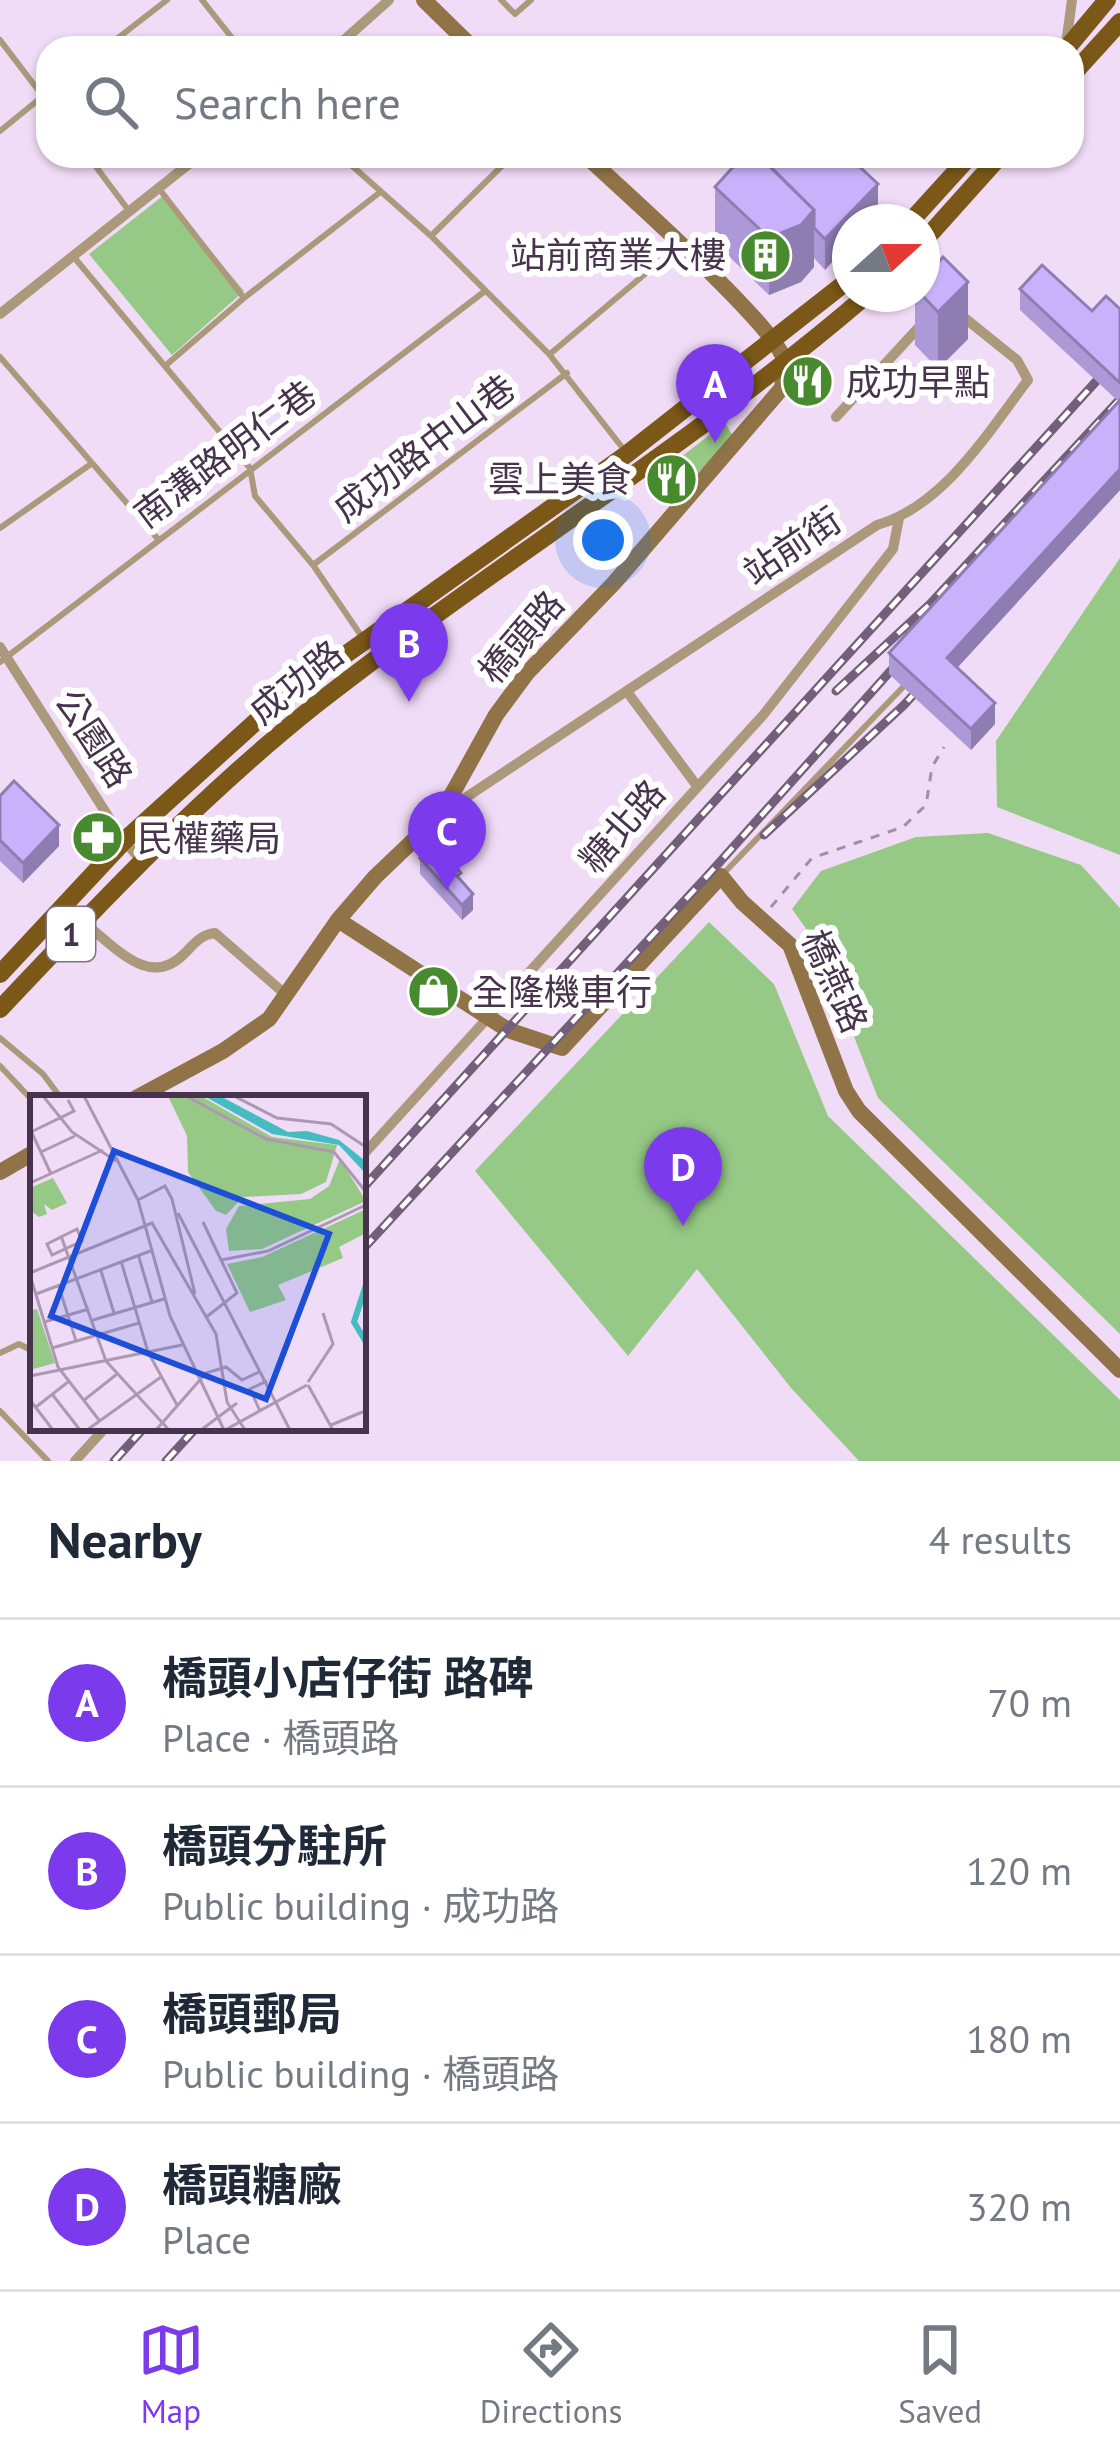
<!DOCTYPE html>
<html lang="en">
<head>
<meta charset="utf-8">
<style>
	body { margin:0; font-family:"PT Sans","Noto Sans TC",sans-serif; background:#f2f2f3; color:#1f2937 }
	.compass { position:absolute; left:832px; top:204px; width:108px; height:108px; border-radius:50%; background:#fff; box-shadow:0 3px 9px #0004; rotate:69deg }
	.you { position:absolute; left:603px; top:540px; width:42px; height:42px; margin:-30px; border:9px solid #fff; border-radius:50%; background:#1a73e8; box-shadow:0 0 0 18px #1a73e833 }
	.badge { display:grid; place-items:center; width:78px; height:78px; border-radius:50%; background:#7c3aed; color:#fff; font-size:39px; font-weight:700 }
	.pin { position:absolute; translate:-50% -99px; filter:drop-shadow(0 3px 6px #0008) }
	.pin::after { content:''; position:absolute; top:63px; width:42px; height:36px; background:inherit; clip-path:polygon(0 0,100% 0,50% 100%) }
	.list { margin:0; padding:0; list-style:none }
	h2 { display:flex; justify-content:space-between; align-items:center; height:156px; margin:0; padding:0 48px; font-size:51px }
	h2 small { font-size:39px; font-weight:400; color:#747a83 }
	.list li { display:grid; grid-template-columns:78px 1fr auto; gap:36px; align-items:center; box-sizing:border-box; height:168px; padding:0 48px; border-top:3px solid #e0e1e3 }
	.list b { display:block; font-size:45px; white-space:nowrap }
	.list p { margin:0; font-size:39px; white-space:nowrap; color:#747a83 }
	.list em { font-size:39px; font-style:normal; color:#747a83 }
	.icon { flex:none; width:66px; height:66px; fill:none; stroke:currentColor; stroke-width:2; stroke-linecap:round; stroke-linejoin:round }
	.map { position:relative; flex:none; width:1120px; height:1461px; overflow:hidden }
	.search { position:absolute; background:#fff; box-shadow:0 3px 9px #0004; left:36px; right:36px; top:36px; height:132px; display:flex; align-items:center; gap:30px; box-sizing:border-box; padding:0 42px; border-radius:36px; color:#747a83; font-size:45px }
	.sheet { height:828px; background:#fff }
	nav { display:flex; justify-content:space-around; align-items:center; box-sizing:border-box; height:168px; border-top:3px solid #e0e1e3; background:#fff; font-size:33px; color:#747a83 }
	nav a { display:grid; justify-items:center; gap:6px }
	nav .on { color:#7c3aed }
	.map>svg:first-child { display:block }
	.green { fill:#96c985 }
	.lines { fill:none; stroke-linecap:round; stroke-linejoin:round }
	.path { stroke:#a38ea9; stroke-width:3; stroke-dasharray:9 9; stroke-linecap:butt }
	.lane { stroke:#ac997b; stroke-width:6 }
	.street { stroke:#ac997b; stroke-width:10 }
	.secondary { stroke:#907346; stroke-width:16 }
	.primary { stroke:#7b5818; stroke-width:18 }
	.rail-casing { stroke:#745f7a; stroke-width:9 }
	.rail { stroke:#fff; stroke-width:4.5; stroke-dasharray:14; stroke-linecap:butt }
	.wall { fill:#ad99d8 }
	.shaded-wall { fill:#8d7db0 }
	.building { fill:#c9b2fb; stroke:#8d7db0; stroke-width:3 }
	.labels { text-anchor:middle; stroke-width:12; stroke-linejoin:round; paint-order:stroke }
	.shield { fill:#fff; stroke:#7f7083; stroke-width:3 }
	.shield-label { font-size:33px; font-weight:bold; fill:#48334e }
	.poi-label { font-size:36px; fill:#48334e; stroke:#fff; text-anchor:start }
	.street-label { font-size:36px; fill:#48334e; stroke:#fff }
	.inset-river { fill:none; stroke:#44bcc0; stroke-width:6 }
	.inset-road { fill:none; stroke:#ad98b3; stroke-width:3 }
	.view { fill:#1d4ed8; fill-opacity:0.15; stroke:#1d4ed8; stroke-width:6 }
	.inset-edge { fill:none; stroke:#48334e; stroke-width:6 }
</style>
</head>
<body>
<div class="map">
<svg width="1120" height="1461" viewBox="0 0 1120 1461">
	<rect width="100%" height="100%" fill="#f1dcf7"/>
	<path class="green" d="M164 195 244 291 172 355 89 254Z
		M725 423 733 436 685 486 668 467Z
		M1120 558V855L997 807 996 741Z
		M988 833 1081 865 1120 908V1334L878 1098 819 947 792 909 821 871 916 837Z
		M709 922 774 984 828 1116 1120 1400V1461H859L791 1388 697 1269 628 1356 475 1171Z"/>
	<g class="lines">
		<path class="path" d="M771 907 812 858 903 827 926 805 932 767 944 747"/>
		<path class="lane" d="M202 0 240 48
			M501 0 515 14 531 0
			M0 40 48 103
			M105 48 167 0
			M0 131 48 92
			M88 156 129 211
			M341 156 431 236 549 354 625 451
			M160 190 244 298
			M431 236 512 156
			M73 256 250 468 255 496 313 565 362 637
			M550 354 677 247
			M0 357 158 539
			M165 366 244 298 379 193
			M0 528 91 464
			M313 565 567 373
			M0 662 485 291
			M723 874 905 685
			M0 1038 43 1074 61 1098
			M0 1066 33 1101
			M0 1353 19 1344 33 1351
			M0 1411 48 1461"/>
		<path class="street" d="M1066 44 1072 0
			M335 48 389 0
			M0 314 199 156
			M836 417 921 325
			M0 647 124 841 141 860
			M628 693 697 786
			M444 812 877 525C944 506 988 432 1028 380L1017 360 961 315
			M82 921C114 945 149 991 185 953 195 943 200 935 215 933L285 994
			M363 1155 764 714 893 549 899 518
			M75 1461 105 1428"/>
		<path class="secondary" d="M424 0 473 48
			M338 920 508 1030 562 1048 721 876 742 902 790 945 846 1091 859 1111 1120 1370
			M136 1098 223 1051 269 1019 338 920 375 877 441 814 496 715 527 673 614 583 782 388C783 379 786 367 784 360 776 326 620 188 586 156
			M0 1172 33 1153"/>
		<path class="primary" d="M1067 48 1107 0
			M1072 75 1120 22
			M910 222 970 156
			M922 243 1000 156
			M0 974 124 841 272 707 627 454 850 279
			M0 1009C100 903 200 797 314 706 495 564 694 444 868 294"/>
		<defs>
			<path id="rail" d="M836 691 930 604 1120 399
				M764 835 904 705 937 669
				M363 1188 1120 355
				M363 1249 710 873 911 648
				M114 1461 144 1428
				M166 1461 196 1428"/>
		</defs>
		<use href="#rail" class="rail-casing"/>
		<use href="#rail" class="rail"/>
	</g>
	<path class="wall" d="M769 166 878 214 870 222H850L825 270 814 258V267L801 282 769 295 715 243V187Z
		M1020 289 1092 311 1120 309V490L957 668 995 724 971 750 889 674V653L1119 402 1020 310Z
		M915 294H922L968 339 938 369 915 345Z
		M0 796 59 846 23 883 0 861Z
		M420 858 461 881 473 910 462 920 420 874Z"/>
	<path class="shaded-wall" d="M878 184V214L870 222H850V243L825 270V239Z
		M814 210V267L801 282 769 295V238Z
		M968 282V339L938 369V312Z
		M1120 469V490L947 679V658Z
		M995 703V724L971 750V729Z
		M59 825V846L23 883V863Z
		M473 894V910L462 920V905Z"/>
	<path class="building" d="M743 156H760L814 210 801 225 769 238 715 187Z
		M779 156H848L878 184 825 239 814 228V210L769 166Z
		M943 257 968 282 938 312 921 294 922 281Z
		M1042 265 1092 311 1106 296 1120 309V383L1020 289Z
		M1120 400V469L947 658 995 703 971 729 889 653Z
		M14 781 59 825 23 863 0 840V796Z
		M435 844 461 873 457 876 473 894 462 905 420 858Z"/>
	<defs>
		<symbol id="building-disc" viewBox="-11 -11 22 22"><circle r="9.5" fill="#488b2f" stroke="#fff"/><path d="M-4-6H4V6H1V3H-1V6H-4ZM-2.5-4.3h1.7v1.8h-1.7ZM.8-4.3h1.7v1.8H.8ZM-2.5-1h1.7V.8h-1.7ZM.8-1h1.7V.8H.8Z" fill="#fff"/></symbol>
		<symbol id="restaurant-disc" viewBox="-11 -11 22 22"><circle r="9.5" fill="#488b2f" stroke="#fff"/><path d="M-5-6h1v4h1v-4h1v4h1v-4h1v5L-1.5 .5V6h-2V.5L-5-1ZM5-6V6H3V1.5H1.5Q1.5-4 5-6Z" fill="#fff"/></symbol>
		<symbol id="pharmacy-disc" viewBox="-11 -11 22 22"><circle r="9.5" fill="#488b2f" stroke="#fff"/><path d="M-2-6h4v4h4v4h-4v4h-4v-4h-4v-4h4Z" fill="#fff"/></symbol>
		<symbol id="shop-disc" viewBox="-11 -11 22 22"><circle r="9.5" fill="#488b2f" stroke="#fff"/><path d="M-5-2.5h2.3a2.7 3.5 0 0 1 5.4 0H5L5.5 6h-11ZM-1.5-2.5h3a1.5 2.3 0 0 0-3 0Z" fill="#fff"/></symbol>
	</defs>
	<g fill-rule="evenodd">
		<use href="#building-disc" x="736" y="226" width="59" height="59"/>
		<use href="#restaurant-disc" x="778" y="352" width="59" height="59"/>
		<use href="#restaurant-disc" x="642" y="450" width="59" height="59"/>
		<use href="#pharmacy-disc" x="68" y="808" width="59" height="59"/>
		<use href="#shop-disc" x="404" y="962" width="59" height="59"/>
	</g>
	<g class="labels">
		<rect class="shield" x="47" y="907" width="48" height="54" rx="9"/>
		<g class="shield-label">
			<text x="71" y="946">1</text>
		</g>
		<g class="poi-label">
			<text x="726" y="268" text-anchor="end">站前商業大樓</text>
			<text x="846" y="395">成功早點</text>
			<text x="632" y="492" text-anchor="end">雲上美食</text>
			<text x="137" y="851">民權藥局</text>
			<text x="472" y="1005">全隆機車行</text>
		</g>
		<g class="street-label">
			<text transform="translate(424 448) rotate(-37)" y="13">成功路中山巷</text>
			<text transform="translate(225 454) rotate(-37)" y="13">南溝路明仁巷</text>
			<text transform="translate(792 546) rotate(-34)" y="13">站前街</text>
			<text transform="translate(521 637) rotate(-49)" y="13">橋頭路</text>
			<text transform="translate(296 682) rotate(-39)" y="13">成功路</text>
			<text transform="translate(94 738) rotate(57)" y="13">公園路</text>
			<text transform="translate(622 826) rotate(-49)" y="13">糖北路</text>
			<text transform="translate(835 981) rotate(66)" y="13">橋燕路</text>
		</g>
	</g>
	<g transform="translate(30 1095)">
		<rect width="336" height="336" fill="#f1dcf7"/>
		<path d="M138 1H171L242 42 307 50 296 87 271 99 213 102 196 120 186 116 158 77 157 41ZM310 64 336 106 232 154 199 156 196 134 209 111 280 104 299 91ZM23 83 37 108 22 115 14 109 17 119 9 122 0 115V93ZM334 115 336 138 309 152 313 163 248 190 256 205 220 217 197 169 232 162ZM7 214 25 268 0 275V215Z" fill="#96c985"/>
		<path d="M174 1H190L258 37 277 36 309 45 333 64 336 79 309 50 242 39Z" fill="#44bcc0"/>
		<path class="inset-river" d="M336 190 324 227 336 247"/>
		<path class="inset-road" d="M13 1 42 37 86 66M54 1 108 105 140 221 194 335M156 1 236 44 304 57 336 97M204 1 247 23 301 29 336 52M1 37 44 16 38 5M2 38 21 79M11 57 45 41M0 88 73 55M108 105 135 91 142 104 165 199M148 118 260 335M173 127 191 165M47 134 52 146 22 160 17 149ZM31 141 76 266 139 335M108 159 122 207M91 166 118 257 147 310M71 176 84 218M0 178 122 128 186 239 197 307 215 335M0 180 28 272 69 325M29 192 46 246M6 199 123 155M175 223 207 198 191 165 238 156 336 110M63 225 134 204M14 227 59 214M22 253 109 228M0 281 152 250M278 287 303 249 293 218M278 290 303 335M22 299 50 335M0 305 23 335M53 306 87 279M6 312 38 287M230 316 220 294 237 286M301 330 335 316M57 335 131 282M126 335 176 278 196 272 212 285 231 276M171 335 207 308M195 335 277 290"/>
		<path class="view" d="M84 56 299 139 236 304 21 221Z"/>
		<rect width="336" height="336" class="inset-edge"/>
	</g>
</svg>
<svg class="compass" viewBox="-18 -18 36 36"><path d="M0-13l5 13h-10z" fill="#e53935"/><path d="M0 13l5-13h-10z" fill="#747a83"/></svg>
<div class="you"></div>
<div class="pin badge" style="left:715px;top:443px">A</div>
<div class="pin badge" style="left:409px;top:702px">B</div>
<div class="pin badge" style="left:447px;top:890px">C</div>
<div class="pin badge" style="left:683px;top:1226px">D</div>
<div class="search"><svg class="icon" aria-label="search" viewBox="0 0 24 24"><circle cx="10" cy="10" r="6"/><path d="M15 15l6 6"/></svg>Search here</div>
</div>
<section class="sheet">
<h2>Nearby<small>4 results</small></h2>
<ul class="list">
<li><span class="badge">A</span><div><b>橋頭小店仔街 路碑</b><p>Place · 橋頭路</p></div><em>70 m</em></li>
<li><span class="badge">B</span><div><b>橋頭分駐所</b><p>Public building · 成功路</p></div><em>120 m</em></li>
<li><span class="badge">C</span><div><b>橋頭郵局</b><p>Public building · 橋頭路</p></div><em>180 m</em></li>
<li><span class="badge">D</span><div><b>橋頭糖廠</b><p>Place</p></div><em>320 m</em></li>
</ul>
</section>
<nav>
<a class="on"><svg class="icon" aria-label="map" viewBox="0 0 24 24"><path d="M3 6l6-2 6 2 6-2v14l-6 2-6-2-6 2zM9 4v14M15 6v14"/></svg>Map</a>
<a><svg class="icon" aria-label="directions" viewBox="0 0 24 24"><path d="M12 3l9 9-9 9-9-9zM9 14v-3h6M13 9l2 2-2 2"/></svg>Directions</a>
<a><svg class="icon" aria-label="saved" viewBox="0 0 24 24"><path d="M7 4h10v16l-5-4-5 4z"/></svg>Saved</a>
</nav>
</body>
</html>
